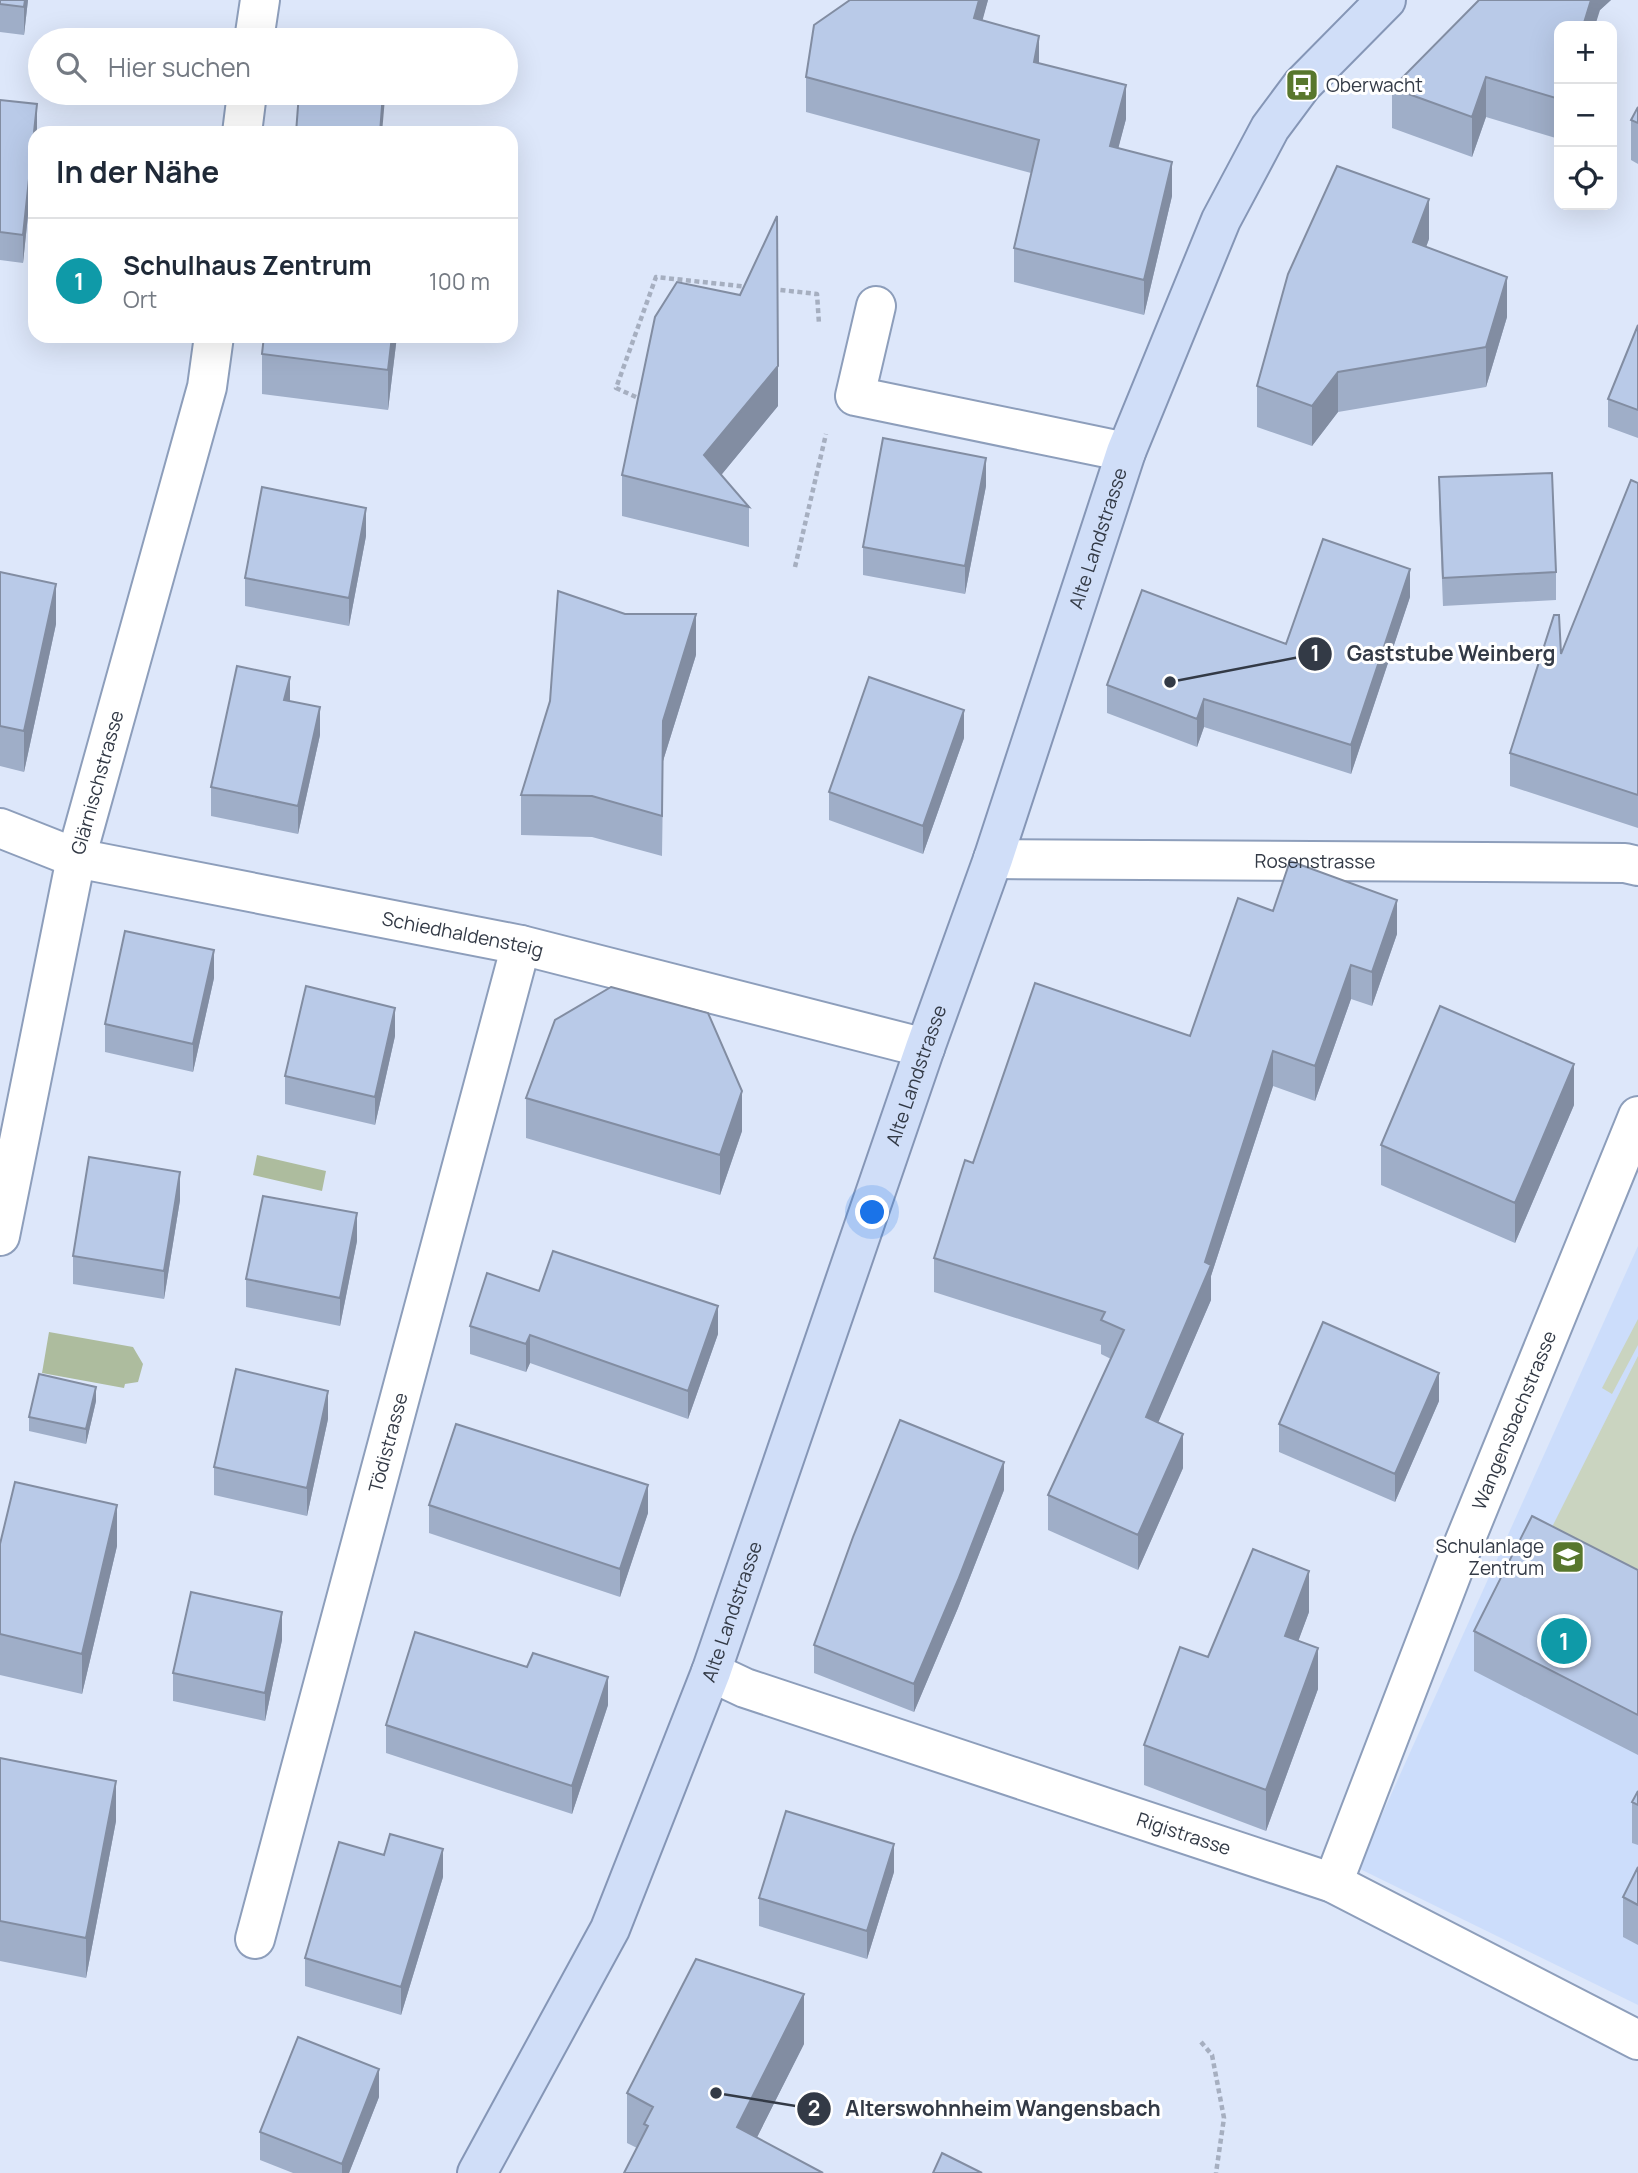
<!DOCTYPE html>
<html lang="de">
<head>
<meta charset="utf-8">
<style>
	body { margin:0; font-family:Manrope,sans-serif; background:#f2f2f3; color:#1f2937 }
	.controls { position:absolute; right:21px; top:21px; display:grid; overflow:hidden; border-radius:14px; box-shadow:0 7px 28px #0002 }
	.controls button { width:63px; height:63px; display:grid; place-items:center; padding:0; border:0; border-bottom:2px solid #e0e1e3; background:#fff; color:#1f2937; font:35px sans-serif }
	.you { position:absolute; left:873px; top:1213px; width:24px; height:24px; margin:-18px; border:5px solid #fff; border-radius:50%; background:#1a73e8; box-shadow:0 0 0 10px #1a73e833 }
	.badge { display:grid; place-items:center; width:46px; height:46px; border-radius:50%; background:#7c3aed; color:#fff; font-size:23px; font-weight:700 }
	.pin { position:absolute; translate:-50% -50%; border:4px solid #fff; box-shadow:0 2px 7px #0006 }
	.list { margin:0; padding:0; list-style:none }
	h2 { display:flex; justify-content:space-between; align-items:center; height:91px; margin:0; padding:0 28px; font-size:30px }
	h2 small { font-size:23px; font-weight:400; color:#747a83 }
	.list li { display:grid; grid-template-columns:46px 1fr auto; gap:21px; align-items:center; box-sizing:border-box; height:126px; padding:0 28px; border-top:2px solid #e0e1e3 }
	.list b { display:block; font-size:26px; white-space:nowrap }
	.list p { margin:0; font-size:23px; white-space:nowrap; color:#747a83 }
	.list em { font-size:23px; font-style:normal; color:#747a83 }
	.icon { flex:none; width:38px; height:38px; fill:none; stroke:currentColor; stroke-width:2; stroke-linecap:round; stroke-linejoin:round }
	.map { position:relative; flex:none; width:1638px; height:2173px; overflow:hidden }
	.search { position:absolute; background:#fff; box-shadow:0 7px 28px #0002; left:28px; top:28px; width:490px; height:77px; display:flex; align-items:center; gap:18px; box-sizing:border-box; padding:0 24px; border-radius:38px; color:#747a83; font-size:26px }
	.panel { position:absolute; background:#fff; box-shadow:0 7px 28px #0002; left:28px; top:126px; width:490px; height:217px; border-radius:21px }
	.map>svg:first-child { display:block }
	.built { fill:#ccddfb }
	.green { fill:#cad4c0 }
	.water { fill:#adbc9e }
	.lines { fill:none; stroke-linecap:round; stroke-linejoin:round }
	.minor-casing { stroke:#8d9ebb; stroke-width:42 }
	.major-casing { stroke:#8596b6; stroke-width:42 }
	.path { stroke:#a6afc0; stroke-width:4.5; stroke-dasharray:5 3.5; stroke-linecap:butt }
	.minor { stroke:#fff; stroke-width:38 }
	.major { stroke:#d0def8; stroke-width:38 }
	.wall { fill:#9faec8 }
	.shaded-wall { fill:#828da2 }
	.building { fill:#b9cae8; stroke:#828da2; stroke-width:2 }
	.labels { text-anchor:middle; stroke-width:6; stroke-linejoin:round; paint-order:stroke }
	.poi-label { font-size:19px; fill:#333a46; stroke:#fff; text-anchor:start }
	.street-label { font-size:19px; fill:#333a46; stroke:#fff }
	.leader { fill:none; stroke:#333a46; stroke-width:2.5 }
	.callout-dot { fill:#333a46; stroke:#fff; stroke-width:2.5 }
	.mark-label { font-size:21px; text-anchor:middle; font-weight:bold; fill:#fff }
	.callout-label { font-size:21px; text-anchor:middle; font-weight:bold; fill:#333a46; stroke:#fff; stroke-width:6; stroke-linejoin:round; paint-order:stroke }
</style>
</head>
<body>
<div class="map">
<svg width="1638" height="2173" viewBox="0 0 1638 2173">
	<rect width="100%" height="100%" fill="#dde7fa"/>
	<path class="built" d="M1638 1246V2005L1358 1868Z"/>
	<path class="green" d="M1638 1319V1345L1612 1394 1602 1388Z
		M1638 1356V1588L1545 1541Z"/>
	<path class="water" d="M257 1155 326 1171 322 1191 253 1175Z
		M49 1332 133 1347 143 1364 138 1382 125 1384 124 1388 42 1373Z"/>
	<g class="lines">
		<defs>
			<g id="minor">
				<path d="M254 40 260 0"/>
				<path d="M242 133 247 93"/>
				<path d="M876 306 855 396 1126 452"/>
				<path id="s1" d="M0 828 76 858 521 945 925 1048"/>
				<path id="s2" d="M993 859 1625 863 1638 866"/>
				<path id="s3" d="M0 1236 76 858 207 387 214 336"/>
				<path id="s4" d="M711 1672 745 1688 1333 1883 1638 2040"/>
				<path id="s5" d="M1333 1883 1457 1560 1638 1116"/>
				<path id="s6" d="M255 1939 521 945"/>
			</g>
			<g id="major">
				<path id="s7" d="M477 2173 610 1929 711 1672 925 1048 993 859 1126 452 1221 220 1270 128 1302 85 1386 0"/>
			</g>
		</defs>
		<use href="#minor" class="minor-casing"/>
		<use href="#major" class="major-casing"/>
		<path class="path" d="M772 289 817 294 819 324
			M636 397 616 388 656 277 749 287
			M795 567 826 434
			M1201 2042 1212 2055 1224 2118 1216 2173"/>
		<use href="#minor" class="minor"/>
		<use href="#major" class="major"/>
	</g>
	<path class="wall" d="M0 0H28L24 35 0 32Z
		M850 0H988L982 20 1039 63 1126 119 1118 148 1172 196 1144 315 1014 282V248L1031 173 806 112V77Z
		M1479 0H1611L1600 10 1559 26V139L1486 117 1472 157 1392 128V88Z
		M0 100 37 132 23 263 0 260Z
		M1638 107V164L1631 160V120Z
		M1429 239 1426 247 1507 317 1486 387 1338 412 1312 446 1257 427V386Z
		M1638 325V438L1608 427V399Z
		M397 336 388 410 262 394V354Z
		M778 406 721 475 749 507V547L622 516V475Z
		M1439 477 1556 572V600L1443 606 1439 505Z
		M1638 483V828L1510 786V753L1561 654Z
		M986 486 965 594 863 575V547Z
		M366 536 349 626 245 606V578Z
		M0 572 56 624 24 772 0 766Z
		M1410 597 1351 774 1204 727 1197 747 1107 713V685L1286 644Z
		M696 655 663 761 662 856 592 837 521 835V795Z
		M320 735 298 834 211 816V787Z
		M964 738 923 854 829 820V792Z
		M1273 911 1397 934 1372 1006 1351 999 1315 1101 1273 1086 1211 1276V1300L1158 1422 1183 1468 1138 1570 1048 1530V1495L1111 1359 1101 1354V1345L934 1292V1258L973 1163 1190 1036Z
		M214 978 193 1072 105 1052V1024Z
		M395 1036 375 1125 285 1104V1076Z
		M526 1098 742 1131 720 1195 526 1138Z
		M1574 1105 1515 1243 1381 1185V1145Z
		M180 1200 164 1299 73 1284V1256Z
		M357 1241 340 1326 246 1307V1279Z
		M539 1291 718 1334 688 1419 530 1363 526 1372 470 1354V1326Z
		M96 1401 86 1444 29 1431V1417Z
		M1439 1401 1395 1502 1279 1452V1424Z
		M328 1419 307 1516 214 1495V1467Z
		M1004 1490 958 1608 914 1712 814 1673V1645Z
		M429 1505 648 1513 620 1597 429 1533Z
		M0 1544 117 1546 82 1694 0 1675Z
		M1638 1570V1755L1474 1671V1631Z
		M1309 1612 1298 1641 1318 1689 1266 1831 1144 1785V1745L1208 1657Z
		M282 1640 265 1721 173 1701V1673Z
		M608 1705 572 1814 386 1753V1725Z
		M0 1758 116 1821 86 1978 0 1961Z
		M1638 1791V1845L1632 1843V1802Z
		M1638 1867V1945L1623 1937V1897Z
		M894 1872 867 1959 759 1926V1898Z
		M443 1877 401 2015 305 1986V1958Z
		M804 2044 757 2137 637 2148 627 2143V2093Z
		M379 2097 349 2173H293L260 2160V2132Z"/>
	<path class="shaded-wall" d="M25 0H28L24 35V7Z
		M979 0H988L974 52V18Z
		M1591 0H1611L1600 10 1595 26H1583Z
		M1039 36V70L1034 62Z
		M1486 77V117L1472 157V117Z
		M1126 85V119L1110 180V146Z
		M383 93H385V98L382 133H380Z
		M37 104V132L35 133V147L23 263V235Z
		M1172 162V196L1144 315V280Z
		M1429 199V239L1413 282V242Z
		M1507 277V317L1486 387V347Z
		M392 336H397L388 410V370Z
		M778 366V406L704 496V455Z
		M1338 372V412L1312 446V406Z
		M986 458V486L965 594V566Z
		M366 508V536L349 626V598Z
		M1410 569V597L1351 774V745Z
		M56 584V624L24 772V731Z
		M696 614V655L663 761 662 856 663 721Z
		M290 677V705L284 700Z
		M1204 699V727L1197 747V719Z
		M320 707V735L298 834V806Z
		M964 710V738L923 854V826Z
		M1397 900V934L1372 1006V972Z
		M214 950V978L193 1072V1044Z
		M1351 965V999L1315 1101V1066Z
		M395 1008V1036L375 1125V1097Z
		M1273 1051V1086L1211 1276V1300L1146 1451V1417L1205 1262Z
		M1574 1064V1105L1515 1243V1203Z
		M742 1091V1131L720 1195V1155Z
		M180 1172V1200L164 1299V1271Z
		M357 1213V1241L340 1326V1298Z
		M718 1306V1334L688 1419V1391Z
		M530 1335V1363L526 1372V1344Z
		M1439 1373V1401L1395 1502V1474Z
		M96 1387V1401L86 1444V1429Z
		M328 1391V1419L307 1516V1488Z
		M1183 1434V1468L1138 1570V1535Z
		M1004 1462V1490L958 1608 914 1712V1684Z
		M648 1485V1513L620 1597V1569Z
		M117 1505V1546L82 1694V1654Z
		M1309 1571V1612L1285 1677V1636Z
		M282 1612V1640L265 1721V1693Z
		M1318 1648V1689L1266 1831V1790Z
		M608 1677V1705L572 1814V1786Z
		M116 1781V1821L86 1978V1938Z
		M894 1844V1872L867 1959V1931Z
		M443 1849V1877L401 2015V1987Z
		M804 1994V2044L739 2173 737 2127Z
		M379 2069V2097L349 2173H342V2164Z"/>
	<path class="building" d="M0 0H25L24 7 0 4Z
		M850 0H979L974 18 1039 36 1034 62 1126 85 1110 146 1172 162 1144 280 1014 248 1039 140 806 77 814 25Z
		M1479 0H1591L1583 26H1559V99L1486 77 1472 117 1392 88Z
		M299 93H383L380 133H296Z
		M0 100 37 104 23 235 0 232Z
		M1638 107V123L1631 120Z
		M1337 166 1429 199 1413 242 1507 277 1486 347 1338 372 1312 406 1257 386 1288 274Z
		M777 216 778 366 704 455 749 507 622 475 655 317 677 282 740 295Z
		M1638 325V410L1608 399Z
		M264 336H392L388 370 262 354Z
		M883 438 986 458 965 566 863 547Z
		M1552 473 1556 572 1443 578 1439 477Z
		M1631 480 1638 483V795L1510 753 1554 615H1559L1561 654Z
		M262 487 366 508 349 598 245 578Z
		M1323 539 1410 569 1351 745 1204 699 1197 719 1107 685 1142 590 1286 644Z
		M0 572 56 584 24 731 0 726Z
		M558 591 625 614H696L663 721 662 816 592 796 521 795 550 701Z
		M237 666 290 677 284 700 320 707 298 806 211 787Z
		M869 677 964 710 923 826 829 792Z
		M1290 861 1397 900 1372 972 1351 965 1315 1066 1273 1051 1205 1262 1211 1265 1146 1417 1183 1434 1138 1535 1048 1495 1124 1330 1101 1320 1105 1312 934 1258 965 1160 973 1163 1035 983 1190 1036 1238 898 1273 911Z
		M125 931 214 950 193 1044 105 1024Z
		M306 986 395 1008 375 1097 285 1076Z
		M611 987 708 1013 742 1091 720 1155 526 1098 555 1020Z
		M1440 1006 1574 1064 1515 1203 1381 1145Z
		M89 1157 180 1172 164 1271 73 1256Z
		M263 1196 357 1213 340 1298 246 1279Z
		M553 1251 718 1306 688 1391 530 1335 526 1344 470 1326 487 1273 539 1291Z
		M1323 1322 1439 1373 1395 1474 1279 1424Z
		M236 1369 328 1391 307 1488 214 1467Z
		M39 1374 96 1387 86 1429 29 1417Z
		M900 1420 1004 1462 958 1580 914 1684 814 1645 853 1537Z
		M456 1424 648 1485 620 1569 429 1505Z
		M15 1482 117 1505 82 1654 0 1634V1544Z
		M1532 1516 1638 1570V1715L1474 1631Z
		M1253 1549 1309 1571 1285 1636 1318 1648 1266 1790 1144 1745 1180 1647 1208 1657Z
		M191 1592 282 1612 265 1693 173 1673Z
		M415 1632 527 1667 533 1653 608 1677 572 1786 386 1725Z
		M0 1758 116 1781 86 1938 0 1921Z
		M1638 1791V1805L1632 1802Z
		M786 1811 894 1844 867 1931 759 1898Z
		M390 1834 443 1849 401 1987 305 1958 339 1842 384 1855Z
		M1638 1867V1905L1623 1897Z
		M696 1959 804 1994 737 2127 823 2173H624L648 2126 644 2124 653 2107 627 2093Z
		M298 2037 379 2069 342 2164 260 2132Z
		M942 2153 982 2173H933Z"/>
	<defs>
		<symbol id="bus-square" viewBox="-11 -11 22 22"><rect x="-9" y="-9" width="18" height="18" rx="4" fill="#58772d" stroke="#fff"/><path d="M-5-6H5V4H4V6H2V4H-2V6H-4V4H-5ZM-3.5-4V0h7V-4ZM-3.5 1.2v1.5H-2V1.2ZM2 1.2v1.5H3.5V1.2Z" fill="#fff"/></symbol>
		<symbol id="school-square" viewBox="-11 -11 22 22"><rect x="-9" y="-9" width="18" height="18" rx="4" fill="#58772d" stroke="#fff"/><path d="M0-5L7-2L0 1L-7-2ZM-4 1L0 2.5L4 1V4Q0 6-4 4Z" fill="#fff"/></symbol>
	</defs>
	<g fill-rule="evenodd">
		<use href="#bus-square" x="1283" y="66" width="38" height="38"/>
		<use href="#school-square" x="1549" y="1538" width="38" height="38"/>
	</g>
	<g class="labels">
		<g class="poi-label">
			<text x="1326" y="92">Oberwacht</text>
			<text x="1544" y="1553" text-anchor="end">Schulanlage<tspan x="1544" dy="22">Zentrum</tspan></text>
		</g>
		<g class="street-label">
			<text dy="7" stroke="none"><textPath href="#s7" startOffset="1752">Alte Landstrasse</textPath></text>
			<text dy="7" stroke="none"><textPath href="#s3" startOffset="464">Glärnischstrasse</textPath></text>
			<text dy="7" stroke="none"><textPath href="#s2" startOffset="322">Rosenstrasse</textPath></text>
			<text dy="7" stroke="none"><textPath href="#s1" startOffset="476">Schiedhaldensteig</textPath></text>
			<text dy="7" stroke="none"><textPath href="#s7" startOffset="1185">Alte Landstrasse</textPath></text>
			<text dy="7" stroke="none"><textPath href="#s5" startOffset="497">Wangensbachstrasse</textPath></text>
			<text dy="7" stroke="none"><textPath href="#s6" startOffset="514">Tödistrasse</textPath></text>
			<text dy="7" stroke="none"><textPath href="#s7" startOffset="618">Alte Landstrasse</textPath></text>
			<text dy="7" stroke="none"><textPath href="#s4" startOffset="500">Rigistrasse</textPath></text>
		</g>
	</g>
	<path class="leader" d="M1170 682L1315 654M716 2093L814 2109"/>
	<g class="callout-dot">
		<circle cx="1170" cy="682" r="7"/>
		<circle cx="716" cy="2093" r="7"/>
		<circle cx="1315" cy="654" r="18"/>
		<circle cx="814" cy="2109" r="18"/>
	</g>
	<g class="mark-label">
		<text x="1315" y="661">1</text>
		<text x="814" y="2116">2</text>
	</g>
	<g class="callout-label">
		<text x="1451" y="661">Gaststube Weinberg</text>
		<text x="1003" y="2116">Alterswohnheim Wangensbach</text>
	</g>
</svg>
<div class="controls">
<button>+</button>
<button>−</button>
<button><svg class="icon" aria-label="locate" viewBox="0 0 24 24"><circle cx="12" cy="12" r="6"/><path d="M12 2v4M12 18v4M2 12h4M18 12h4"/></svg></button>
</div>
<div class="you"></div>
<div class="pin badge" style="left:1564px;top:1641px;background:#0f9aa8">1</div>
<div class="search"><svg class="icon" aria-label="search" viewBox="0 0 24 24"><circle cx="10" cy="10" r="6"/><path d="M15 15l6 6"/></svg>Hier suchen</div>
<section class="panel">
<h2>In der Nähe<small></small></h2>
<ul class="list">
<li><span class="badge" style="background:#0f9aa8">1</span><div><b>Schulhaus Zentrum</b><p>Ort</p></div><em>100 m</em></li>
</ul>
</section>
</div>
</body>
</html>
